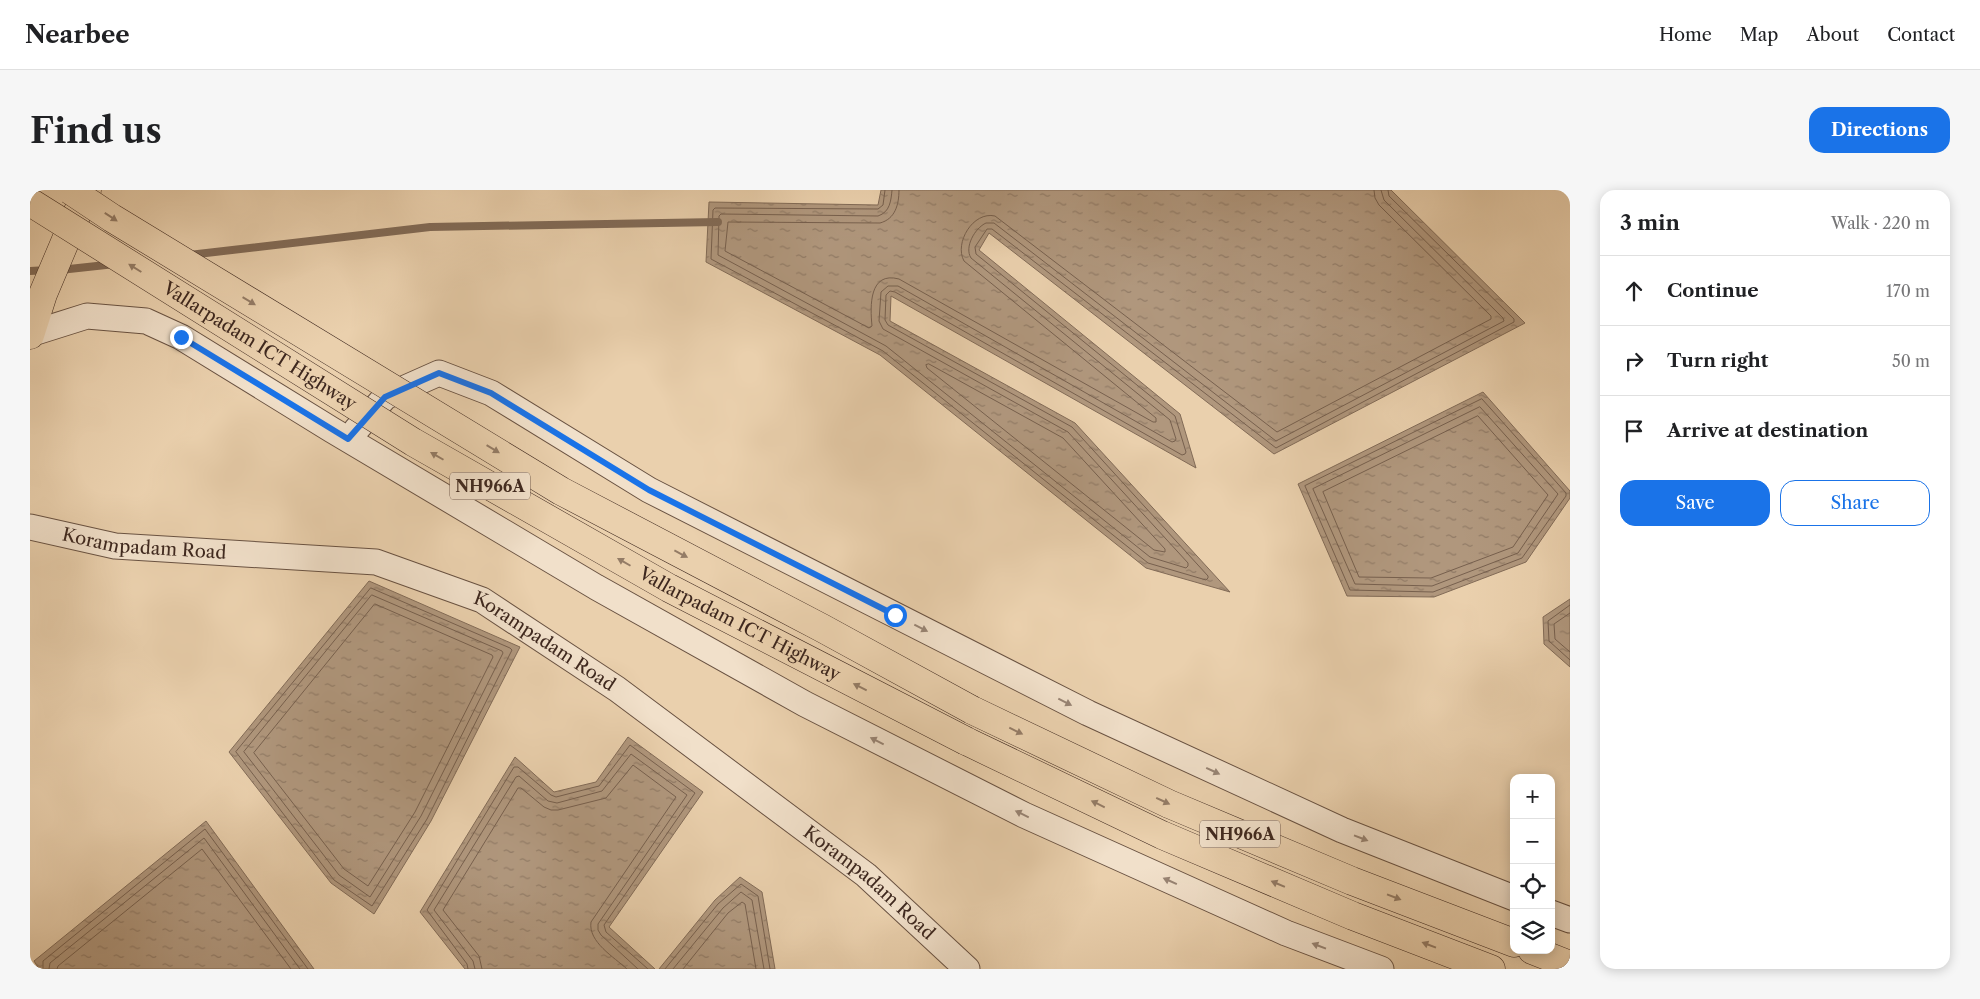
<!DOCTYPE html>
<html lang="en">
<head>
<meta charset="utf-8">
<style>
	body { margin:0; font-family:"Libre Caslon Text",serif; background:#f6f6f6; color:#202124 }
	.controls { position:absolute; right:15px; bottom:15px; display:grid; overflow:hidden; border-radius:10px; box-shadow:0 2px 12px #0003 }
	.controls button { width:45px; height:45px; display:grid; place-items:center; padding:0; border:0; border-bottom:1px solid #e0e0e0; background:#fff; color:#202124; font:25px sans-serif }
	.stop { position:absolute; width:15px; height:15px; margin:-11px; border:4px solid #1a73e8; border-radius:50%; background:#fff }
	.stop.end { background:#1a73e8; border-color:#fff; box-shadow:0 1px 5px #0008 }
	.list { margin:0; padding:0; list-style:none }
	h2 { display:flex; justify-content:space-between; align-items:center; height:65px; margin:0; padding:0 20px; font-size:21px }
	h2 small { font-size:16px; font-weight:400; color:#757577 }
	.list li { display:grid; grid-template-columns:32px 1fr auto; gap:15px; align-items:center; box-sizing:border-box; height:70px; padding:0 20px; border-top:1px solid #e0e0e0 }
	.list b { display:block; font-size:19px; white-space:nowrap }
	.list em { font-size:16px; font-style:normal; color:#757577 }
	.actions { display:flex; gap:10px; padding:15px 20px }
	.actions a { flex:1; padding:11px 0; border:1px solid #1a73e8; border-radius:15px; text-align:center; font-size:18px; color:#1a73e8 }
	.actions .main { background:#1a73e8; color:#fff }
	.icon { flex:none; width:28px; height:28px; fill:none; stroke:currentColor; stroke-width:2; stroke-linecap:round; stroke-linejoin:round }
	.map { position:relative; flex:none; width:1540px; height:779px; overflow:hidden; border-radius:15px }
	header { display:flex; align-items:center; gap:30px; box-sizing:border-box; height:70px; padding:0 25px; background:#fff; border-bottom:1px solid #e0e0e0 }
	header strong { font-size:24px }
	nav { display:flex; gap:28px; margin-inline-start:auto; font-size:18px }
	.intro { display:flex; align-items:center; justify-content:space-between; box-sizing:border-box; height:120px; padding:0 30px }
	h1 { margin:0; font-size:35px }
	.button { padding:12px 22px; border-radius:15px; background:#1a73e8; color:#fff; font-size:18px; font-weight:700 }
	main { display:flex; gap:30px; padding:0 30px }
	aside { flex:1; background:#fff; border-radius:15px; box-shadow:0 2px 12px #0003 }
	.map>svg:first-child { display:block }
	.water { fill:url(#water-ripples); stroke:#826b57 }
	.lines { fill:none; stroke-linecap:round; stroke-linejoin:round }
	.shore { stroke:#77604e; stroke-width:1 }
	.stream { stroke:#826b57; stroke-width:8 }
	.minor-casing { stroke:#695242; stroke-width:27 }
	.major-casing { stroke:#3e281f; stroke-width:29 }
	.highway-casing { stroke:#3e281f; stroke-width:29 }
	.minor { stroke:#f1e0ca; stroke-width:25 }
	.major { stroke:#ead0ad; stroke-width:28 }
	.highway { stroke:#ead0ad; stroke-width:28 }
	.highway-bridge-casing { stroke:#3e281f; stroke-width:29; stroke-linecap:butt }
	.highway-bridge { stroke:#ead0ad; stroke-width:28 }
	.oneway { fill:#947c66 }
	.oneway2 { fill:#988474 }
	.route { stroke:#1a73e8; stroke-width:6 }
	.labels { text-anchor:middle; stroke-width:4; stroke-linejoin:round; paint-order:stroke }
	.shield { fill:#f1e0ca; stroke:#745f52; stroke-width:1 }
	.shield-label { font-size:16px; font-weight:bold; fill:#3e281f }
	.street-label { font-size:18px; fill:#3e281f; stroke:#f1e0ca }
</style>
</head>
<body>
<header>
<strong>Nearbee</strong>
<nav><a>Home</a><a>Map</a><a>About</a><a>Contact</a></nav>
</header>
<div class="intro"><h1>Find us</h1><a class="button">Directions</a></div>
<main>
<div class="map">
<svg width="1540" height="779" viewBox="0 0 1540 779">
	<defs>
		<pattern id="water-ripples" width="26" height="14" patternUnits="userSpaceOnUse" patternTransform="scale(1.25)"><rect width="26" height="14" fill="#b0977d"/><path d="M2 4q2-2 4 0t4 0M15 11q2-2 4 0t4 0" fill="none" stroke="#917b66"/></pattern>
	</defs>
	<rect width="100%" height="100%" fill="#ead0ad"/>
	<filter id="stains"><feTurbulence type="fractalNoise" baseFrequency=".004" numOctaves="4"/><feColorMatrix values="0 0 0 0 .2 0 0 0 0 .09 0 0 0 0 .02 0 0 0 .5 -.17"/></filter>
	<radialGradient id="worn" r=".72"><stop offset=".6" stop-color="#630" stop-opacity="0"/><stop offset="1" stop-color="#630" stop-opacity=".3"/></radialGradient>
	<path class="water" d="M851 0H1361L1495 133 1244 264 959 43 949 60 1150 224 1166 278 861 106 860 131 1045 233 1200 402 1116 378 850 165 676 72 679 12 848 15Z
		M1453 202 1540 301V308L1496 372 1404 407 1317 406 1268 294Z
		M339 391 490 457 401 631 344 724 301 693 199 562Z
		M1540 409V477L1514 454 1513 427Z
		M598 547 673 602 579 737 625 779H435L390 722 485 567 524 602 566 592Z
		M176 631 284 779H9L4 771Z
		M710 687 732 702 745 779H629L685 710Z"/>
	<g class="lines">
		<path class="shore" d="M855 0 853 15 848 19 685 18 683 20 681 69 853 161 1118 373 1176 390 1178 388V386L1042 237 858 135 855 130 856 105 860 101 865 102 1152 265 1155 264 1156 262 1145 226 946 64 945 57 957 39H962L1246 258 1484 132V129L1359 6 1358 0
			M862 0C861 11 860 22 848 26L691 24 689 26 688 65 856 156 1120 367 1156 378 1158 376V373L1038 242 853 139 849 131 851 102 858 96H868L1142 252 1145 251 1146 249 1140 230 941 68C934 57 945 38 956 33H964L1246 251 1474 131 1473 128 1354 10 1351 0
			M869 0C869 15 865 29 850 33L698 32 695 61 839 138 842 136C840 116 839 81 869 89L1123 232H1126V228L934 71C924 53 943 21 965 26L1247 242 1461 129V126L1349 15 1345 8 1344 0
			M899 174 1033 248 1135 359V362L1124 360 897 178 896 175Z
			M1452 209 1536 303V306L1492 368 1403 402 1320 400 1275 296Z
			M1450 217 1528 304 1488 363 1402 396 1325 394 1283 299Z
			M1448 226 1518 305 1483 357 1401 388 1329 387 1293 302Z
			M341 398 480 458 482 460 397 629 342 716 304 690 206 562Z
			M342 405 472 461 473 463 391 626 340 707 309 685 214 562Z
			M345 414 462 465 463 467 385 622 338 696 314 679 224 563Z
			M1540 415 1518 431 1519 451 1540 470
			M1540 423 1524 434 1525 449 1540 462
			M13 779V771L175 639 278 779
			M19 779 20 773 174 648 270 779
			M27 779 28 776 172 659 261 779
			M438 779 437 774 397 720 484 577H488L521 605 526 607 569 596 600 555 665 603 574 735 576 742 618 779
			M445 779 443 771 404 720 486 587 489 586 518 611 527 613 572 601 601 564 657 605 568 734V740L571 745 608 779
			M452 779 449 766 413 720 488 598H491L514 617 521 620H528L576 608 603 575 646 607 561 732C558 752 584 767 597 779
			M635 779 688 714 711 694 728 706 740 779
			M643 779 693 718 711 702 722 710 734 779
			M653 779 698 723 712 712 715 714 726 779"/>
		<path class="stream" d="M159 65 400 37 688 32
			M30 80 85 74
			M0 81 18 80"/>
		<defs>
			<g id="minor">
				<path d="M0 144 57 126 116 131 151 147 302 240 566 397 775 514 994 625 1256 743 1351 779"/>
				<path d="M326 240 355 207 409 183 461 203 619 300 1058 523 1312 640 1484 708"/>
				<path id="s1" d="M0 337 85 356 346 372 452 410 587 499 836 685 937 779"/>
				<path d="M1521 723 1540 730"/>
			</g>
			<path id="major" d="M0 145 13 104 57 0"/>
			<path id="highway" d="M942 520 1139 614 1322 691 1484 753
				M936 551 1132 645 1323 726 1461 779
				M1502 760 1540 775"/>
		</defs>
		<use href="#minor" class="minor-casing"/>
		<use href="#major" class="major-casing"/>
		<use href="#highway" class="highway-casing"/>
		<use href="#minor" class="minor"/>
		<use href="#major" class="major"/>
		<use href="#highway" class="highway"/>
		<defs>
			<g id="highway-bridge">
				<path d="M40 0 82 28 531 301 792 438 942 520"/>
				<path id="s2" d="M0 12 383 252 639 398 936 551"/>
			</g>
		</defs>
		<use href="#highway-bridge" class="highway-bridge-casing"/>
		<use href="#highway-bridge" class="highway-bridge"/>
	</g>
	<defs><path id="oneway-solid" d="M-6-.8H1V-3.2L6.5 0L1 3.2V.8H-6Z" transform="scale(1.25)"/></defs>
	<g class="oneway">
		<use href="#oneway-solid" transform="translate(81 27) rotate(33)"/>
		<use href="#oneway-solid" transform="translate(105 78) rotate(-148)"/>
		<use href="#oneway-solid" transform="translate(219 111) rotate(31)"/>
		<use href="#oneway-solid" transform="translate(463 259) rotate(31)"/>
		<use href="#oneway-solid" transform="translate(407 266) rotate(-150)"/>
		<use href="#oneway-solid" transform="translate(651 364) rotate(28)"/>
		<use href="#oneway-solid" transform="translate(594 372) rotate(-150)"/>
		<use href="#oneway-solid" transform="translate(830 497) rotate(-153)"/>
		<use href="#oneway-solid" transform="translate(986 541) rotate(26)"/>
		<use href="#oneway-solid" transform="translate(1133 611) rotate(25)"/>
		<use href="#oneway-solid" transform="translate(1068 614) rotate(-154)"/>
		<use href="#oneway-solid" transform="translate(1248 694) rotate(-157)"/>
		<use href="#oneway-solid" transform="translate(1364 707) rotate(21)"/>
		<use href="#oneway-solid" transform="translate(1399 755) rotate(-159)"/>
	</g>
	<g class="oneway2">
		<use href="#oneway-solid" transform="translate(891 438) rotate(27)"/>
		<use href="#oneway-solid" transform="translate(1035 512) rotate(27)"/>
		<use href="#oneway-solid" transform="translate(847 551) rotate(-153)"/>
		<use href="#oneway-solid" transform="translate(1183 581) rotate(25)"/>
		<use href="#oneway-solid" transform="translate(992 624) rotate(-154)"/>
		<use href="#oneway-solid" transform="translate(1331 648) rotate(21)"/>
		<use href="#oneway-solid" transform="translate(1140 691) rotate(-156)"/>
		<use href="#oneway-solid" transform="translate(1289 756) rotate(-159)"/>
	</g>
	<g class="lines">
		<path class="route" d="M151 147 318 249 355 207 409 183 461 203 619 300 865 425"/>
	</g>
	<g class="labels">
		<g class="shield">
			<rect x="420" y="282.5" width="80" height="27" rx="4"/>
			<rect x="1170" y="630.5" width="80" height="27" rx="4"/>
		</g>
		<g class="shield-label">
			<text x="460" y="302">NH966A</text>
			<text x="1210" y="650">NH966A</text>
		</g>
		<g class="street-label">
			<text dy="6" stroke="none"><textPath href="#s2" startOffset="271">Vallarpadam ICT Highway</textPath></text>
			<text dy="6" stroke="none"><textPath href="#s1" startOffset="116">Korampadam Road</textPath></text>
			<text dy="6" stroke="none"><textPath href="#s2" startOffset="826">Vallarpadam ICT Highway</textPath></text>
			<text dy="6" stroke="none"><textPath href="#s1" startOffset="536">Korampadam Road</textPath></text>
			<text dy="6" stroke="none"><textPath href="#s1" startOffset="941">Korampadam Road</textPath></text>
		</g>
	</g>
	<rect width="100%" height="100%" filter="url(#stains)"/>
	<rect width="100%" height="100%" fill="url(#worn)"/>
</svg>
<div class="controls">
<button>+</button>
<button>−</button>
<button><svg class="icon" aria-label="locate" viewBox="0 0 24 24"><circle cx="12" cy="12" r="6"/><path d="M12 2v4M12 18v4M2 12h4M18 12h4"/></svg></button>
<button><svg class="icon" aria-label="layers" viewBox="0 0 24 24"><path d="M12 4l9 5-9 5-9-5zM3 14l9 5 9-5"/></svg></button>
</div>
<div class="stop" style="left:865px;top:425px"></div>
<div class="stop end" style="left:151px;top:147px"></div>
</div>
<aside>
<h2>3 min<small>Walk · 220 m</small></h2>
<ul class="list">
<li><svg class="icon" aria-label="ahead" viewBox="0 0 24 24"><path d="M12 20V5M6 11l6-6 6 6"/></svg><div><b>Continue</b></div><em>170 m</em></li>
<li><svg class="icon" aria-label="right" viewBox="0 0 24 24"><path d="M7 20v-9h11M14 6l5 5-5 5"/></svg><div><b>Turn right</b></div><em>50 m</em></li>
<li><svg class="icon" aria-label="arrive" viewBox="0 0 24 24"><path d="M6 21V4h12l-3 4 3 4H6"/></svg><div><b>Arrive at destination</b></div></li>
</ul>
<div class="actions"><a class="main">Save</a><a>Share</a></div>
</aside>
</main>
</body>
</html>
